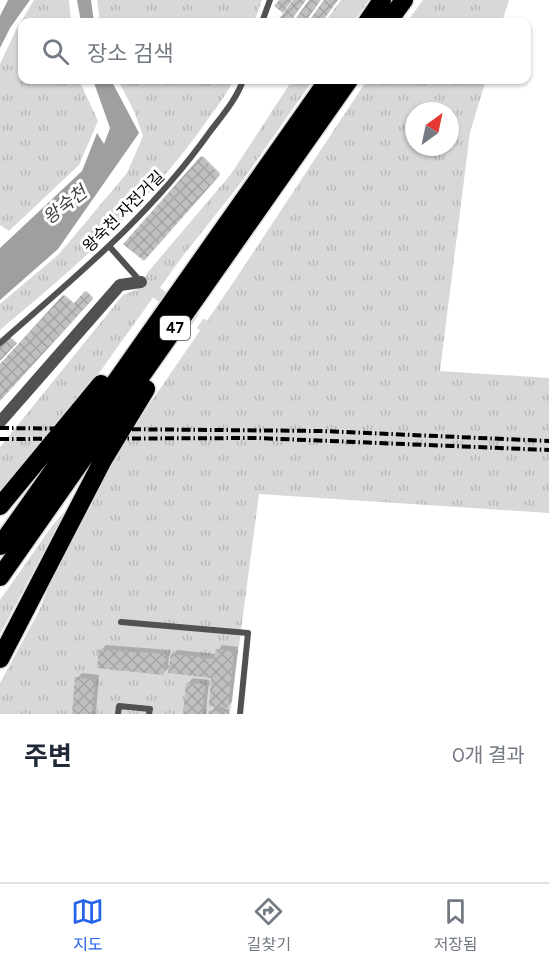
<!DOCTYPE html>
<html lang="ko">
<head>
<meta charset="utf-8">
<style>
	body { margin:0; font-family:Figtree,"Noto Sans KR",sans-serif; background:#f6f6f7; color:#1f2937 }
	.compass { position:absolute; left:405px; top:102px; width:54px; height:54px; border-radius:50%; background:#fff; box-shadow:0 2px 4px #0004; rotate:33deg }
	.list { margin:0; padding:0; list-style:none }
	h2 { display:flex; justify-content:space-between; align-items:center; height:78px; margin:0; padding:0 24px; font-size:26px }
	h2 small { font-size:20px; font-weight:400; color:#747a83 }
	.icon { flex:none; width:33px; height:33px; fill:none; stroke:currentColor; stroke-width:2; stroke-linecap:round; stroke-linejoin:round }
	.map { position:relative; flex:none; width:549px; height:714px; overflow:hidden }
	.search { position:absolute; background:#fff; box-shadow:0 2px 4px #0004; left:18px; right:18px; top:18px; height:66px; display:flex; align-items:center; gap:15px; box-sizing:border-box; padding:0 21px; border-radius:12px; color:#747a83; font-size:22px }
	.sheet { height:168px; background:#fff }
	nav { display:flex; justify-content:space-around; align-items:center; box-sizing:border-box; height:84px; border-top:2px solid #e0e1e3; background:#fff; font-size:16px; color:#747a83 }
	nav a { display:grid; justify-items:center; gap:3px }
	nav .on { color:#2563eb }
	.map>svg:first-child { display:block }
	.grass { fill:url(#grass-tufts); fill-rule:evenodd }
	.water { fill:#9f9f9f }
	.shadow { fill:#0003 }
	.building { fill:url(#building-cross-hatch) }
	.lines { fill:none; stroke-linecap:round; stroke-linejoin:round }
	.street-tunnel { stroke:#d9d9d9; stroke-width:12; stroke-dasharray:12 6; stroke-linecap:butt }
	.highway-casing { stroke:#dbdbdb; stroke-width:21 }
	.lane { stroke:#515151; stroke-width:6 }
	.street { stroke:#515151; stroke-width:12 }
	.highway { stroke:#000; stroke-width:18 }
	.rail { stroke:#000; stroke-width:4; stroke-dasharray:9 3 1.5 3; stroke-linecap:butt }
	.labels { text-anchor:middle; stroke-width:6; stroke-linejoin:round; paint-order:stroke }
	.shield { fill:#fff; stroke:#4c4c4c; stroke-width:1.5 }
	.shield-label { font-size:15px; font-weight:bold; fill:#000 }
	.street-label { font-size:16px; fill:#000; stroke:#fff }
	.water-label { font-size:18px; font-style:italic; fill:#404040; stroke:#fff }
</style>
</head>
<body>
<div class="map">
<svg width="549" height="714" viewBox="0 0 549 714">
	<defs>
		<pattern id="grass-tufts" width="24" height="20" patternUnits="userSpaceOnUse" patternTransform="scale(1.5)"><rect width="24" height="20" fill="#d8d8d8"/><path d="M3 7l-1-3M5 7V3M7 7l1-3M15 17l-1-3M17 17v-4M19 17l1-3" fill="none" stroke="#b8b8b8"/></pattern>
		<pattern id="building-cross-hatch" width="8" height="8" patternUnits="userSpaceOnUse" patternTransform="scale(1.5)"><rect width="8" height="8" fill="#c0c0c0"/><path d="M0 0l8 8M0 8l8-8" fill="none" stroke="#a3a3a3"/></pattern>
	</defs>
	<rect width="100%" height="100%" fill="#fff"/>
	<path class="grass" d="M34 0H69L71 22H22V80H79L98 121 79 165 9 231 0 225V64L16 30Z
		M97 0H262L254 22H100Z
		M341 0H369L353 22H325Z
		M423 0H509L502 22H407Z
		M118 80H234C225 97 212 113 201 129 145 207 73 269 0 330V304L59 254 127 173 143 136 134 111Z
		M290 80H313L243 180 179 261 92 383 0 493V447L123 295 138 289 148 272 231 174 289 85Z
		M367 80H486L470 132 440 371 549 378V513L259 494 230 714H0V683L38 613 64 550 92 496 144 412 235 280ZM414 111H450V147H414Z
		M66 510 0 634V600L52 526Z"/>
	<path class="water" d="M8 0H30L10 28 0 48V16Z
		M77 0H91L94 22H81Z
		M93 80H111L139 133 58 249 0 300V248L82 171 97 133 104 144 110 128Z"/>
	<path class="shadow" d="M203 156 220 173 144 259 125 244Z
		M87 291 93 297 0 399V367L65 295 75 304Z
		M106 645 170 650 168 665 171 666 163 673 101 650Z
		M222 645 238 647 232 702 225 709H229V714H210L216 705 213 677 173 655 177 650 216 654Z
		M82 673 99 675 96 714H74L77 678Z
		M193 678 209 680 206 714H184L188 683Z"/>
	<path class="building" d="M279 0H292L283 13 274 6Z
		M293 0H306L290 22H277Z
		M309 0H321L305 22H293Z
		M324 0H338L322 22H308Z
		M201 156 220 175 144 261 123 244Z
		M85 291 93 299 0 401V364L63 295 73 303 46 334Z
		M9 336 17 343 0 361V346Z
		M99 649 166 654 164 675 97 668Z
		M216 649 234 652 228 708 209 706 211 678 168 673 171 654 214 659Z
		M75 677 95 680 92 714H72Z
		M186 683 205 684 202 714H183Z
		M209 710 227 712V714H209Z"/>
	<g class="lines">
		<path class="street-tunnel" d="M141 282 207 328"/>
		<defs>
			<path id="highway" d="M367 22 382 0
				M388 22 404 0
				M0 506 101 384
				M0 546 328 80
				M0 577 349 80
				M0 659 103 460 146 389"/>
		</defs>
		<use href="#highway" class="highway-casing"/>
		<path class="lane" d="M262 22 270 0
			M109 246 141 282
			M0 343C76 276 150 216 209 133 221 117 237 99 243 80
			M121 622 248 633 240 714
			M118 714 119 706 150 709 149 714"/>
		<path class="street" d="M0 422 120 285 141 282"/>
		<use href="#highway" class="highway"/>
		<path class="rail" d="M0 428 322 431 549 441
			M0 439 257 438 549 450"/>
	</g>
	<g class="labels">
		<rect class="shield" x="160" y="316" width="30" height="24" rx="4.5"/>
		<g class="shield-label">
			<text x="175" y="333">47</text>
		</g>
		<g class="street-label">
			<text transform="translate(123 211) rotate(-45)" y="6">왕숙천 자전거길</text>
		</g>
		<g class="water-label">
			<text transform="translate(65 205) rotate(-38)" y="6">왕숙천</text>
		</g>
	</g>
</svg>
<svg class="compass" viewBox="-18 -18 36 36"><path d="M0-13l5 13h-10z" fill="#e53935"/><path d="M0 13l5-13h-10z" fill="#747a83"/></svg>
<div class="search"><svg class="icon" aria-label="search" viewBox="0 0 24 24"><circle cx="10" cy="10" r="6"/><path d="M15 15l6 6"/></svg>장소 검색</div>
</div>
<section class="sheet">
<h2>주변<small>0개 결과</small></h2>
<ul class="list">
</ul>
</section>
<nav>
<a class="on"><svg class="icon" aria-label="map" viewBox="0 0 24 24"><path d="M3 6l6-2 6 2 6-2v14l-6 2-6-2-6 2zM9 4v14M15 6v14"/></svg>지도</a>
<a><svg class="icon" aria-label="directions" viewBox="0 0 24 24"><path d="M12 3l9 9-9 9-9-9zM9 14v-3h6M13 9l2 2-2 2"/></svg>길찾기</a>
<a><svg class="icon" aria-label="saved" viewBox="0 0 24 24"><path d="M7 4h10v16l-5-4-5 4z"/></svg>저장됨</a>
</nav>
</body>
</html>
